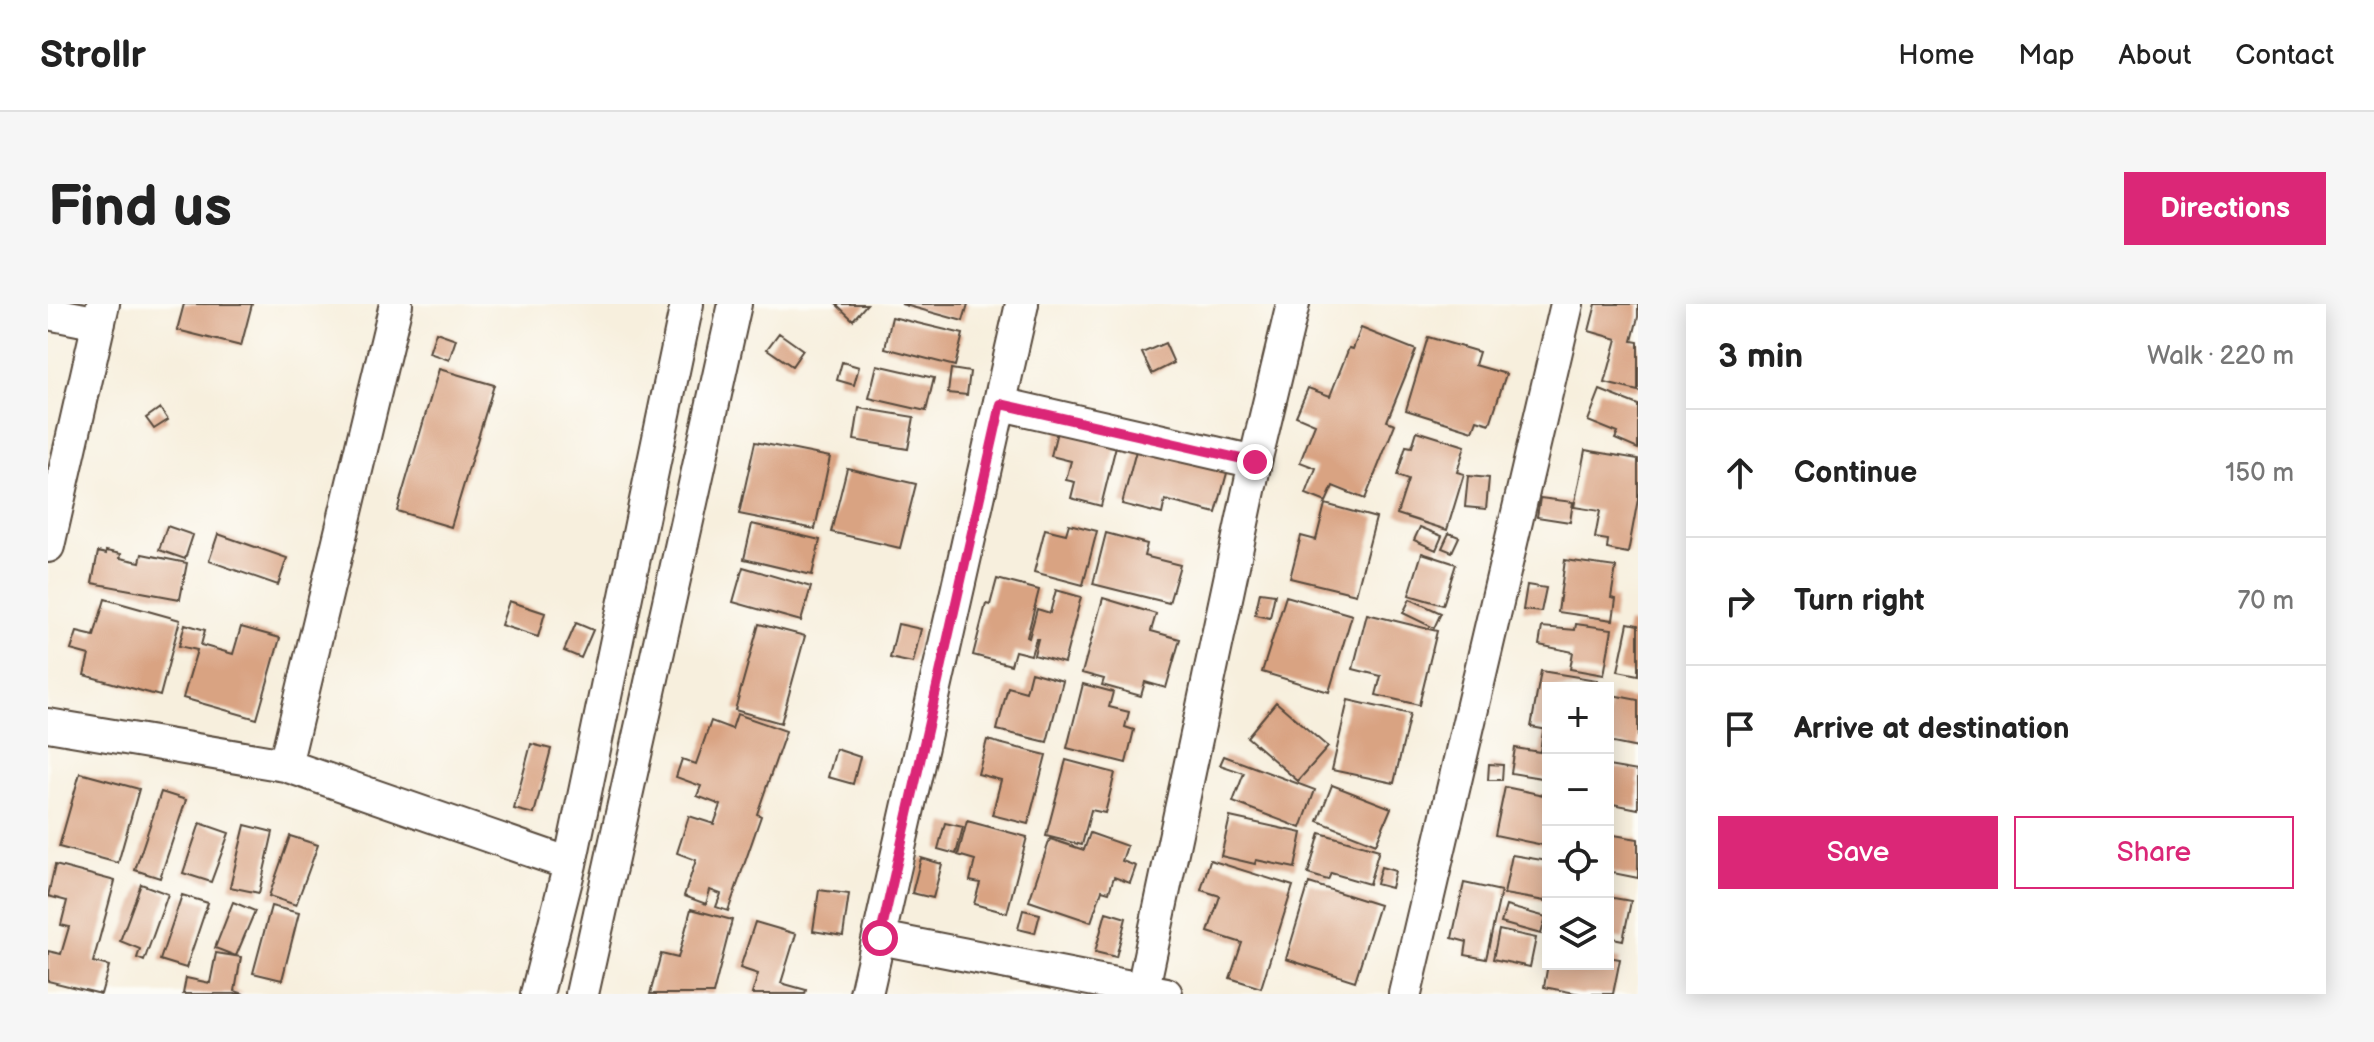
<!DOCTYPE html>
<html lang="en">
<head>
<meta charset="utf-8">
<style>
	body { margin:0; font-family:"Balsamiq Sans",sans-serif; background:#f6f6f6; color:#222 }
	.controls { position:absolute; right:24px; bottom:24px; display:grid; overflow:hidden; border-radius:0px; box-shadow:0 4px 20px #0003 }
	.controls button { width:72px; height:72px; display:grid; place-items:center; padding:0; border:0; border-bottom:2px solid #e0e0e0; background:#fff; color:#222; font:40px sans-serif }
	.stop { position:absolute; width:24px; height:24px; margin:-18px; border:6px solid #db2777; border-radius:50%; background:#fff }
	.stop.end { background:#db2777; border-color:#fff; box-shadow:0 2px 8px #0008 }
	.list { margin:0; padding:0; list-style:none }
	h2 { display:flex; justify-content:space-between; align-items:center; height:104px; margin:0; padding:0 32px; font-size:34px }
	h2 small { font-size:26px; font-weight:400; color:#767676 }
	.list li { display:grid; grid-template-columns:52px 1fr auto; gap:24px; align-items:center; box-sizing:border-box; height:128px; padding:0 32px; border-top:2px solid #e0e0e0 }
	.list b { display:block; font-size:30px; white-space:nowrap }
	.list em { font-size:26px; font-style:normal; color:#767676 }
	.actions { display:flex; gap:16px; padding:24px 32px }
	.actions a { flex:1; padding:18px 0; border:2px solid #db2777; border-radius:0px; text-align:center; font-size:28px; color:#db2777 }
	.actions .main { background:#db2777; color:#fff }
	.icon { flex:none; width:44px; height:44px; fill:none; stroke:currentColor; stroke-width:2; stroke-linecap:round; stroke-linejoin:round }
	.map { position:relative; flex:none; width:1590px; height:690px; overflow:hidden; border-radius:0px }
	header { display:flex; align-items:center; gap:48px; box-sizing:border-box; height:112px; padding:0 40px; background:#fff; border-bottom:2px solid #e0e0e0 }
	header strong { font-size:38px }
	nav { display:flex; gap:44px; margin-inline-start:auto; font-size:28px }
	.intro { display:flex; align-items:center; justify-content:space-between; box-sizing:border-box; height:192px; padding:0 48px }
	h1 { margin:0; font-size:56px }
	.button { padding:20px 36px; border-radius:0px; background:#db2777; color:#fff; font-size:28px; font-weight:700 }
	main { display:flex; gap:48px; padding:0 48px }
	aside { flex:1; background:#fff; border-radius:0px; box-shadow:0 4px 20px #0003 }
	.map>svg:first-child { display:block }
	.building { fill:#d9a382 }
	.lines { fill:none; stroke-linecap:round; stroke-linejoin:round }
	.minor-casing { stroke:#57483b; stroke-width:36 }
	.minor { stroke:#fff; stroke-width:32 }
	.route { stroke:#db2777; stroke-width:10 }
</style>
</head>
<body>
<header>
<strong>Strollr</strong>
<nav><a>Home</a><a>Map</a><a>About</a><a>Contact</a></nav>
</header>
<div class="intro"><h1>Find us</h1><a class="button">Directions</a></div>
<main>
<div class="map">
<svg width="1590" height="690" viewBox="0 0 1590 690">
	<rect width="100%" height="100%" fill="#fdfcf7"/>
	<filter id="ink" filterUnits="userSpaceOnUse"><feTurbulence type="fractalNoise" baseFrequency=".0125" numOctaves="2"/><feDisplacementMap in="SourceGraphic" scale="16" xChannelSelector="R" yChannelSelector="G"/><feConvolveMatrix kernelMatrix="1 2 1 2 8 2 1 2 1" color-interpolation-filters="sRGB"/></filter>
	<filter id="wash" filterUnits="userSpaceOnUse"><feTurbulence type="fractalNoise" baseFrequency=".006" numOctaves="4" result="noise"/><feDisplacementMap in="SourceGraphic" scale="32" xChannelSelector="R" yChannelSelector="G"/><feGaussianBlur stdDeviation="1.8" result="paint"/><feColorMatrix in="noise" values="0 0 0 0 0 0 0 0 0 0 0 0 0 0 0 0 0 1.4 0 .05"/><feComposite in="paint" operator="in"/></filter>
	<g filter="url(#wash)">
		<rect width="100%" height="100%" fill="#f7efdd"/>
		<g id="blocks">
			<path class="building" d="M136 0H204L193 42 129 26Z
				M788 0H819L805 16Z
				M853 0H920L915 17Z
				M1548 0H1590V13L1584 37 1590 38V87L1557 79 1569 35 1541 27Z
				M844 13 915 30 907 62 837 44Z
				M1313 24 1368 46 1339 117 1347 120 1317 195 1285 182 1278 198 1258 190 1268 164 1252 158 1267 120 1248 112 1260 84 1282 92 1301 44 1305 45Z
				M388 28 408 35 401 56 381 49Z
				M731 29 755 46 744 62 719 45Z
				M1380 33 1431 48 1427 61 1458 70 1442 120 1429 116 1425 127 1358 106Z
				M1117 39 1126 59 1104 70 1094 49Z
				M794 58 811 63 806 81 789 76Z
				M829 61 886 74 878 107 821 94Z
				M391 65 446 81 403 223 349 207Z
				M903 65 922 68 919 91 900 89Z
				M1552 86 1590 101V145L1567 135 1570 129 1540 117Z
				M112 104 120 116 106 125 98 114Z
				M811 104 866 113 860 145 806 136Z
				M1011 119 1070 134 1053 202 1023 194 1027 178 1018 176 1023 157 1003 152Z
				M1369 127 1417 142 1409 168 1416 170 1399 226 1349 210 1360 176 1349 172 1358 142 1364 143Z
				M707 138 782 153 767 225 691 210Z
				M1090 139 1182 158 1168 209 1117 196 1114 210 1074 200Z
				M1537 146 1590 155V195L1580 249 1559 245 1560 236 1547 234 1552 207 1526 203Z
				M799 164 868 180 852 244 783 228Z
				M1420 172 1441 174 1438 205 1417 203Z
				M1492 194 1525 198 1522 218 1489 213Z
				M1277 200 1328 214 1308 290 1242 274 1253 232 1268 236Z
				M704 220 772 236 764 271 696 255Z
				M1021 220 1049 227 1035 281 986 268 997 225 1018 230Z
				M119 222 145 231 137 255 111 246Z
				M1372 223 1394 232 1388 246 1366 236Z
				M1058 229 1099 240 1096 252 1132 261 1121 299 1045 280Z
				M1401 229 1411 233 1404 248 1394 244Z
				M170 230 239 254 230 281 161 257Z
				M58 247 73 250 72 254 92 258 94 250 139 259 132 295 44 279 50 248 58 250Z
				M1374 249 1408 260 1395 301 1361 291Z
				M1517 256 1568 263 1563 294 1568 295 1565 316 1510 308Z
				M695 263 763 283 753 317 685 298Z
				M949 275 991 286 979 333 981 334 989 305 1002 309 1008 286 1033 293 1016 359 986 351 990 335H988L983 351 967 347 963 361 925 351 938 300 942 301Z
				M1479 281 1498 284 1493 308 1475 306Z
				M1212 288 1227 290 1222 314 1207 311Z
				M1238 292 1304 311 1281 388 1214 368Z
				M1055 294 1108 310 1103 327 1132 335 1118 384 1097 378 1093 392 1054 381 1056 375 1034 369Z
				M57 295 132 316 112 392 36 371 41 351 23 346 29 328 46 332Z
				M1362 295 1393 309 1386 324 1355 309Z
				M461 297 497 309 490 333 453 321Z
				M1319 310 1389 327 1371 401 1328 391 1333 372 1305 365Z
				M528 319 545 326 533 354 516 347Z
				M1580 319 1590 321V371L1570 367Z
				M137 320 157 326 153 341 185 350 193 323 232 334 209 415 135 394 149 346 131 342Z
				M711 320 757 332 733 419 687 406Z
				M850 320 873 325 865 359 842 354Z
				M1528 320 1564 325 1556 371 1522 365 1525 348 1491 341 1494 323 1527 326Z
				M1493 367 1549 376 1547 384H1500V426L1483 423Z
				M983 368 1015 377 999 438 949 426 960 383 978 388Z
				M1035 380 1065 388 1061 403 1081 408 1077 423 1086 426 1078 459 1019 444Z
				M1564 391 1590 396V444L1560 438V409Z
				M1300 396 1362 410 1346 479 1284 466Z
				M1228 398 1280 443 1250 477 1199 433Z
				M689 410 738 427 709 510 713 512 680 607 668 603 673 590 662 586 658 600 636 592 648 556 629 549 641 512 666 520 673 501 649 492 653 482 628 473 634 455 648 460 663 417 684 425Z
				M1495 428 1500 429V475L1463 469 1467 444 1492 448Z
				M939 436 998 451 980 520 944 511 953 476 930 470Z
				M483 440 503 445 486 510 466 505Z
				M788 445 812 453 805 480 780 473Z
				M1176 452 1267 486 1253 524 1185 498 1196 469 1172 461Z
				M1018 456 1067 469 1057 509 1043 506 1034 541 998 532Z
				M1441 460 1455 461 1454 476H1440Z
				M1560 462 1590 467V505L1560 499Z
				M32 469 91 485 70 559 11 543Z
				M1284 481 1343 504 1328 540 1270 517Z
				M1457 483 1500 492V542L1447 531Z
				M113 488 138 496 112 574 87 566Z
				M1182 513 1254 529 1247 564 1208 556 1207 560 1173 552Z
				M919 517 979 533 959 609 926 600 932 579 922 577 927 556 910 551Z
				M152 519 181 529 163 578 135 569Z
				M897 519 915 523 908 550 890 545Z
				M197 521 225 528 211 589 182 583Z
				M1042 529 1079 542 1074 557 1088 562 1082 579 1066 573 1061 588 1054 586 1043 618 981 597 1002 535 1036 546Z
				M1272 529 1331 546 1321 580 1283 569 1280 576 1260 570Z
				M1560 530 1590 535V574L1560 568Z
				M242 532 270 541 248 601 221 592Z
				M1464 551 1500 557V579L1497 597 1456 590Z
				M873 554 894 560 885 594 864 589Z
				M1162 556 1245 582 1213 684 1182 674 1194 639 1160 628 1172 592 1153 586Z
				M7 561 67 577 45 658 61 662 53 690 0 677V647L13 650 21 623 13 621 19 597 0 592Z
				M1333 563 1347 567 1343 584 1328 580Z
				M1261 579 1331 601 1307 677 1238 655Z
				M1416 579 1453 587 1438 655 1417 651 1419 638 1404 634Z
				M93 580 120 590 96 657 89 654 92 645 72 637Z
				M771 586 801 590 795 632 765 627Z
				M134 591 160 599 138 664 112 656Z
				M1560 593 1583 597 1575 636 1560 633Z
				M185 598 207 607 188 652 167 644Z
				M223 602 251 609 234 676 205 669Z
				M1458 602 1498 613 1493 630 1453 619Z
				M643 605 684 616 665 690H602L613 650 630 654Z
				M975 606 992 610 987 629 970 625Z
				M1058 608 1078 614 1068 653 1047 648Z
				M707 618 748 630 733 679 758 686 757 690H704L710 670 692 664Z
				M1451 626 1488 634 1482 663 1445 655Z
				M168 649 193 653 187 687 196 690H135L138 674 162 679Z
				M1560 653 1572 655 1565 690H1532L1496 683 1500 660H1560Z"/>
		</g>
	</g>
	<g filter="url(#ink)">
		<use href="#blocks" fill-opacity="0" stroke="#57483b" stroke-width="2"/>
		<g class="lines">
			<defs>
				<path id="minor" d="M0 9 51 19
					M953 100 1207 158
					M0 242 55 0
					M0 421 237 461 522 560
					M237 461 348 0
					M832 634 1118 690
					M1095 684 1207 158 1245 0
					M489 690 522 560 639 0
					M534 690 687 0
					M818 690 974 0
					M1357 690 1519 0"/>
			</defs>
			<use href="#minor" class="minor-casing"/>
			<use href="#minor" class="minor"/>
		</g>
	</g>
	<g class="lines" filter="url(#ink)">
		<path class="route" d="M832 634 953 100 1207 158"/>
	</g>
</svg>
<div class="controls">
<button>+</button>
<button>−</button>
<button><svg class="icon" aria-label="locate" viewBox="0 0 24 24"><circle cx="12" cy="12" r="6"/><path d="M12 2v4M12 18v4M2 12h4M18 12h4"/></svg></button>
<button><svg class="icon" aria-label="layers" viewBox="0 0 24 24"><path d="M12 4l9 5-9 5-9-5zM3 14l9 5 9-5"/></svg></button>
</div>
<div class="stop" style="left:832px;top:634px"></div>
<div class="stop end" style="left:1207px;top:158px"></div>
</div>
<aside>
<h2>3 min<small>Walk · 220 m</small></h2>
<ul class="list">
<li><svg class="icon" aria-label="ahead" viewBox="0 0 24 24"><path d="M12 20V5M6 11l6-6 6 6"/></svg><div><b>Continue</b></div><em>150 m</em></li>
<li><svg class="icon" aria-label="right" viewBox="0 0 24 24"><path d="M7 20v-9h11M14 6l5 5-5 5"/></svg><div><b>Turn right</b></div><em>70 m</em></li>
<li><svg class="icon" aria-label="arrive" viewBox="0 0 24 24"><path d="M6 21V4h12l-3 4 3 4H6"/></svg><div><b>Arrive at destination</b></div></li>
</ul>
<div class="actions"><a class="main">Save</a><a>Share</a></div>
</aside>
</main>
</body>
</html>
